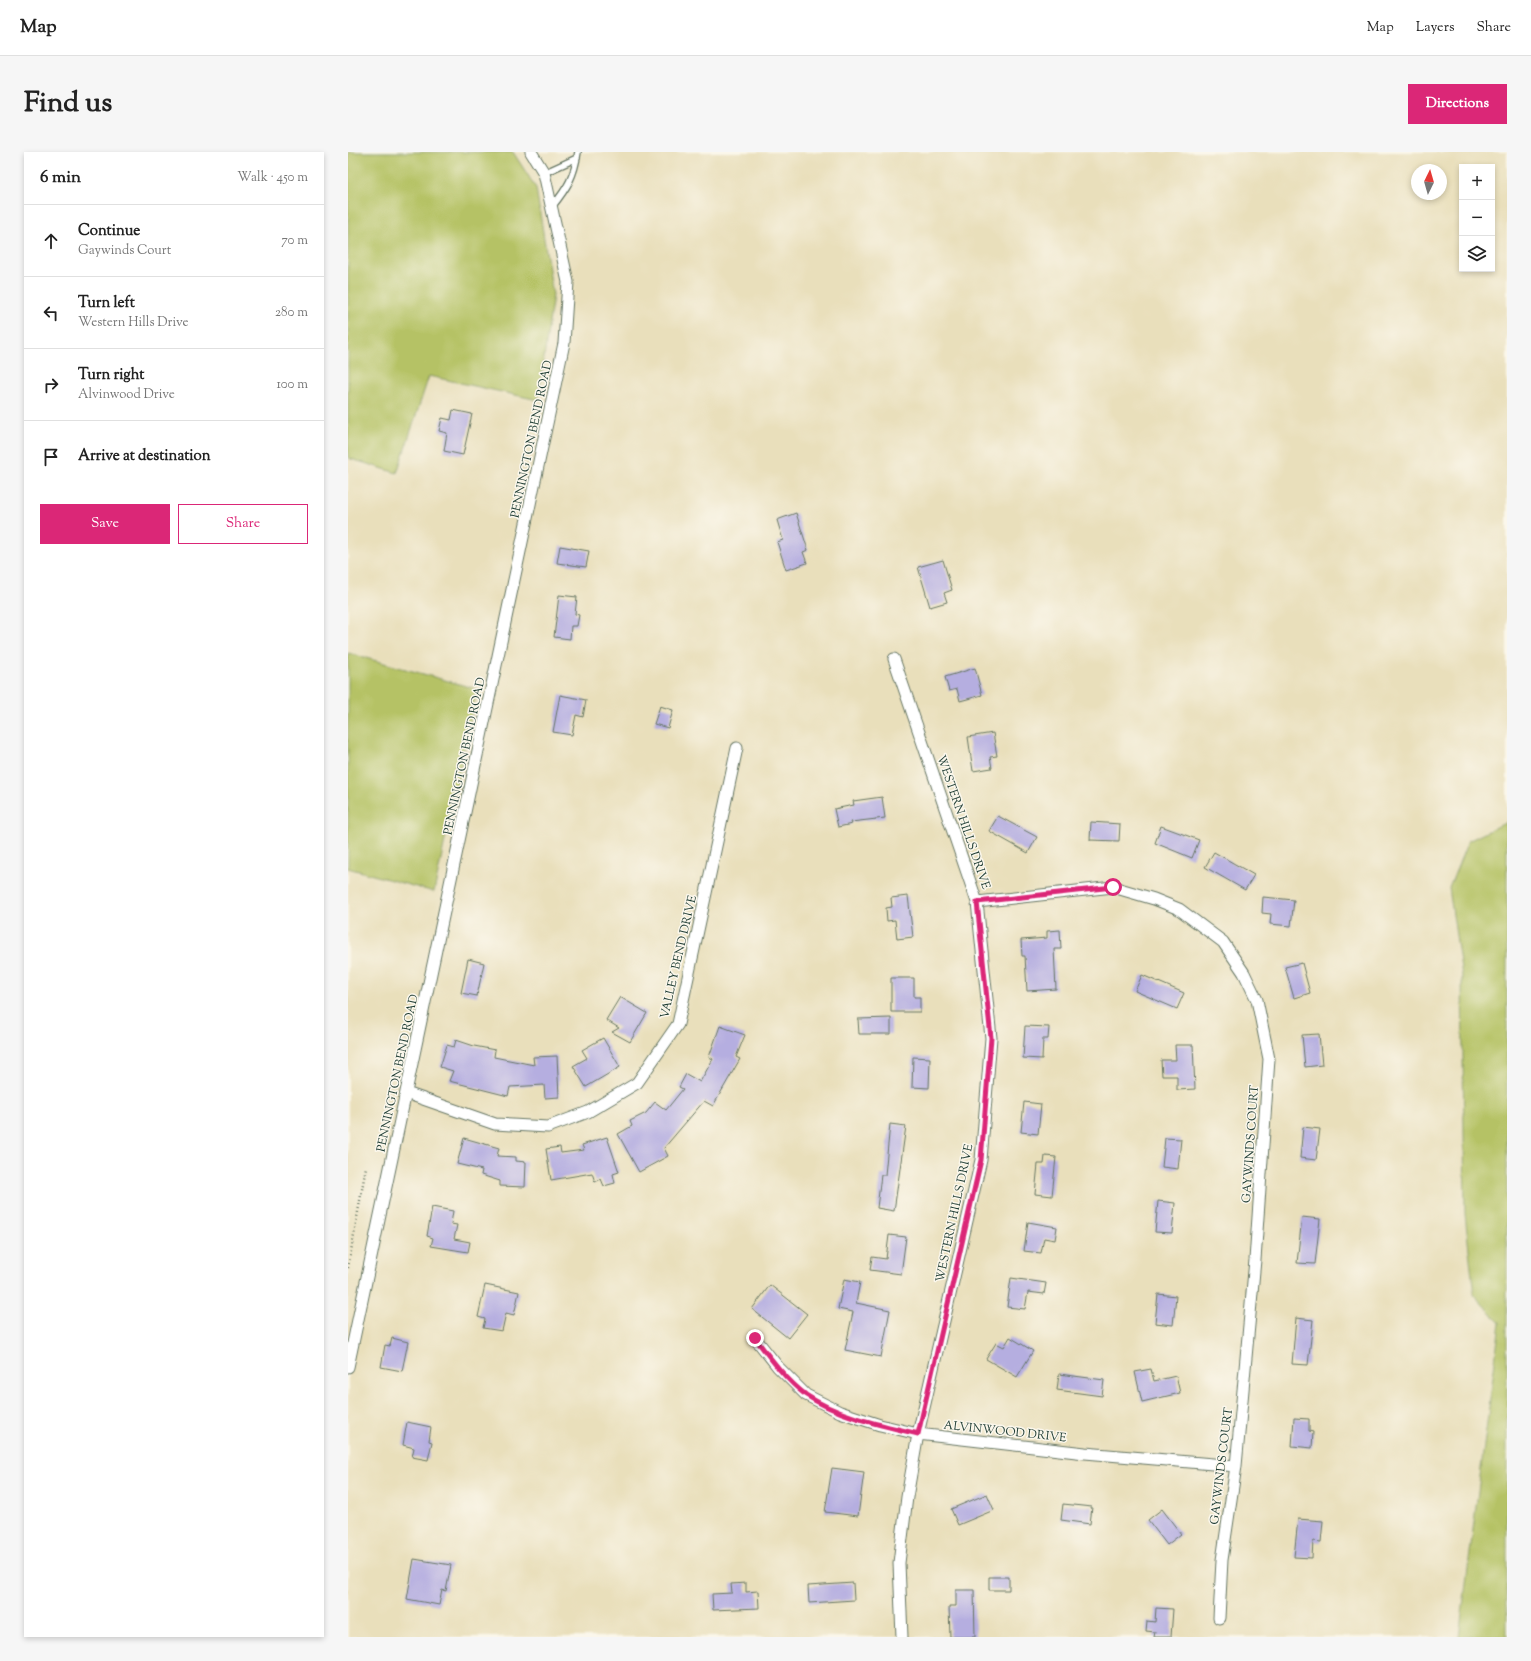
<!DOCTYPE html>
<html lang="en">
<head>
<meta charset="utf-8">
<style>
	body { margin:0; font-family:"Sorts Mill Goudy",serif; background:#f6f6f6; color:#222 }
	.controls { position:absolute; right:12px; top:12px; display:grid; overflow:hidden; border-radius:0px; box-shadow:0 2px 6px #0003 }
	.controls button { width:36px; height:36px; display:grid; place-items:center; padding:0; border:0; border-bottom:1px solid #e0e0e0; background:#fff; color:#222; font:20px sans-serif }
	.compass { position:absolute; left:1063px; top:12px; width:36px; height:36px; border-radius:50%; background:#fff; box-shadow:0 2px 6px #0003; rotate:5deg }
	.stop { position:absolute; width:12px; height:12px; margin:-9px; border:3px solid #db2777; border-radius:50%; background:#fff }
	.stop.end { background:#db2777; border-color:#fff; box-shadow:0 1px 4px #0008 }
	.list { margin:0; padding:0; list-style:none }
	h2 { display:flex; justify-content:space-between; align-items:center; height:52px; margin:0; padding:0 16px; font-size:17px }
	h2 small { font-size:13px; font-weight:400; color:#767676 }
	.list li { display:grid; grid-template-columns:26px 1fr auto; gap:12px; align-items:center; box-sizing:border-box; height:72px; padding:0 16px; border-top:1px solid #e0e0e0 }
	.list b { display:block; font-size:15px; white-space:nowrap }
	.list p { margin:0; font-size:13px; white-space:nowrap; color:#767676 }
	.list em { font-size:13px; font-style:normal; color:#767676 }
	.actions { display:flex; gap:8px; padding:12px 16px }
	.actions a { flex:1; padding:9px 0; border:1px solid #db2777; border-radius:0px; text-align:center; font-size:14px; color:#db2777 }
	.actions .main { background:#db2777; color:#fff }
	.icon { flex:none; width:22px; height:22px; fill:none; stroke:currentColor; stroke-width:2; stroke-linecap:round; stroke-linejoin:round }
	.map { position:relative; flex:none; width:1159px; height:1485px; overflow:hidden; border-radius:0px }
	header { display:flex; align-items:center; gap:24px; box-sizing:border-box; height:56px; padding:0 20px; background:#fff; border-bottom:1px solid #e0e0e0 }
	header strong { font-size:19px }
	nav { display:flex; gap:22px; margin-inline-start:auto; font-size:14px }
	.intro { display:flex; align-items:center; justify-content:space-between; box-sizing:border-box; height:96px; padding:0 24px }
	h1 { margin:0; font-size:28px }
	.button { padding:10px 18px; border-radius:0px; background:#db2777; color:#fff; font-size:14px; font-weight:700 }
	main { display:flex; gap:24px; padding:0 24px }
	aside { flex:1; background:#fff; border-radius:0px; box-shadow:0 2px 6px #0003 }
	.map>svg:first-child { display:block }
	.green { fill:#b5c265; stroke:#6a804c }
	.building { fill:#b5aee0 }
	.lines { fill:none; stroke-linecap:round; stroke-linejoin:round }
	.service-casing { stroke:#667663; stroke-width:8 }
	.minor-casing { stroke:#667663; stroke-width:13 }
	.path { stroke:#667663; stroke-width:2.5; stroke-dasharray:1 3; stroke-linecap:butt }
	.service { stroke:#fff; stroke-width:5.5 }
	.minor { stroke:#fff; stroke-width:11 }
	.route { stroke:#db2777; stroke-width:5 }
	.labels { text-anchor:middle; stroke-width:3; stroke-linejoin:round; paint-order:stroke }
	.street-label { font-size:12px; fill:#1f3d34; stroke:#fbf7ec }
</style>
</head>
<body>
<header>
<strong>Map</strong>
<nav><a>Map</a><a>Layers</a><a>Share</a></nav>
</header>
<div class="intro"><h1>Find us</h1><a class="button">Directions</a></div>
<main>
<aside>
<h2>6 min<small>Walk · 450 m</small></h2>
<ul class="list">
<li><svg class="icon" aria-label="ahead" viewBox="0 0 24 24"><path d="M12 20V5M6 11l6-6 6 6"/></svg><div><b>Continue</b><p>Gaywinds Court</p></div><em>70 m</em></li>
<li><svg class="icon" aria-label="left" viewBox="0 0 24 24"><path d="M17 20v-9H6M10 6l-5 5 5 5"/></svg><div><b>Turn left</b><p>Western Hills Drive</p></div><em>280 m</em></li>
<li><svg class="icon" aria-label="right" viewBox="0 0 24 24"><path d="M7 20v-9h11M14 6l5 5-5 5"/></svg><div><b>Turn right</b><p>Alvinwood Drive</p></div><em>100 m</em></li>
<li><svg class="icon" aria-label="arrive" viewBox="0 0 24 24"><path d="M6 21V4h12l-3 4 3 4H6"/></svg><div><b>Arrive at destination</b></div></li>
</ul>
<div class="actions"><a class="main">Save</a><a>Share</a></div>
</aside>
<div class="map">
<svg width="1159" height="1485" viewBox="0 0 1159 1485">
	<rect width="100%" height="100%" fill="#fbf7ec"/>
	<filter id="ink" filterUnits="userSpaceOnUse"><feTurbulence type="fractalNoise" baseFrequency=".025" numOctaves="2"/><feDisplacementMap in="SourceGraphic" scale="8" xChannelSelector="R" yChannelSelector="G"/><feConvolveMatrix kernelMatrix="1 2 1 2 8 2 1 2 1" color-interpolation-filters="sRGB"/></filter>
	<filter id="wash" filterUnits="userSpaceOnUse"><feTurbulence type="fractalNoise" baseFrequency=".012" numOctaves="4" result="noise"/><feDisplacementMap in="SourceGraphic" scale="16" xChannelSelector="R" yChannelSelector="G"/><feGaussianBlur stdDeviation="0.9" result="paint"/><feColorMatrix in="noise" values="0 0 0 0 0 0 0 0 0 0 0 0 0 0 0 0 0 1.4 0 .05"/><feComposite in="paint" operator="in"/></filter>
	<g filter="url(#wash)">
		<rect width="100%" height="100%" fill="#e9dfbb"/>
		<path class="green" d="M0 0H165L188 36 205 143 190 248 81 224 49 321 0 306Z
			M0 501 129 537 86 740 0 716Z
			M1159 670V1485H1111L1152 1171 1126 1143 1117 1062 1114 824 1101 736 1120 689Z"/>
		<g id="blocks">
			<path class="building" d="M105 258 124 262 115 303 96 299 99 281 91 279 94 266 103 268Z
				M448 361 460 398 455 400 459 411 438 418 429 390 435 388 429 368Z
				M212 394 241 399 238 415 209 411Z
				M595 408 604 438 596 441 599 450 582 455 570 415Z
				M211 443 229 445 227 462 231 463 229 474H223L222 487 206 485Z
				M627 516 634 543 612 549 609 537 601 539 597 525Z
				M212 543 238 548 235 565 228 563 224 583 205 580Z
				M312 554 325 558 320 576 306 572Z
				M645 581 649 604 642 605 644 616 625 619 620 585Z
				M534 645 537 666 503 670 504 672 490 675 486 657 506 653 505 649Z
				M650 664 689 685 680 701 641 679Z
				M743 670 772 672 771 689 742 688Z
				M813 674 851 688 844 706 807 691Z
				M866 700 906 723 897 738 857 715Z
				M560 744 565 785 549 787 547 768 539 769 538 756 544 755 543 746Z
				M915 745 946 748 943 774 922 772 923 762 914 761Z
				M712 778 713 797H706L708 837 679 839 677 804H674L673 788 699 786V779Z
				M120 807 136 811 129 844 113 841Z
				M954 811 962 841 946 846 937 815Z
				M794 823 836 841 829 857 787 839Z
				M543 826H566V845H572V860H543Z
				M272 845 299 861 282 890 264 880 271 876 258 868Z
				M543 866V882H511L510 867Z
				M372 874 397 883 388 905 392 907 365 954 356 949 316 996 320 1004 291 1020 270 982 284 974 282 969 298 961 307 950 318 958 335 937 331 935 338 922 352 930 365 907 361 905Z
				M677 874 701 875 700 887H695L694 907 675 906Z
				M971 882 974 913 957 915 954 883Z
				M255 886 272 915 238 935 225 914 239 906 234 898Z
				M108 888 126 894 147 898 146 905 186 913 185 905 209 904 211 945 197 946 196 933 162 935 160 944 101 929 105 919 92 915 99 893 106 895Z
				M827 893H845L847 937 829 938V924H814L813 908H828Z
				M565 905 582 906 581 936 564 935Z
				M676 950 693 952 690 982 673 980Z
				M542 972 558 974 546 1059 529 1056 533 1023H537Z
				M955 975 972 977 968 1008 952 1006Z
				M259 985 271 1020 265 1022 267 1031 256 1034 253 1027 247 1030 244 1021 203 1028 198 997 212 995 213 1001 236 998 234 993Z
				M116 986 151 996 149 1004 168 1005V1009L178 1010 177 1035 152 1034V1029L133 1023 134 1018 109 1012Z
				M817 986 833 987 830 1017 814 1015Z
				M697 1004 708 1005 704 1044 687 1042 690 1012H696Z
				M810 1049 827 1051 824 1081 807 1080Z
				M84 1055 105 1059 103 1072 109 1073 106 1087 122 1090 120 1100 83 1094 85 1086 79 1084Z
				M954 1065 972 1067 967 1112 949 1111Z
				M680 1070 709 1075 707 1088 696 1086 693 1101 676 1099Z
				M541 1083 558 1085 553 1122 522 1118 524 1105 538 1107Z
				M663 1126 698 1131 696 1142 680 1140 677 1157 659 1155Z
				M496 1127 512 1130 508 1151 542 1158 533 1205 497 1198 505 1160 490 1157Z
				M137 1133 171 1140 166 1163 158 1161 154 1179 135 1176 137 1167 130 1165Z
				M422 1133 459 1162 440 1186 404 1157Z
				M810 1142 828 1144 825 1173 807 1171Z
				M948 1166 965 1168 960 1213 944 1212Z
				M662 1185 685 1199 669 1225 638 1207 648 1191 656 1195Z
				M44 1186 60 1190 54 1219 33 1215 37 1193 42 1194Z
				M803 1217 806 1229 828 1224 832 1241 794 1250 787 1220Z
				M711 1222 756 1228 754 1244 709 1238Z
				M946 1266 961 1267V1279L965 1280 964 1296 944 1294Z
				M59 1270 83 1275 81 1289 84 1290 80 1308 64 1305 66 1296 55 1293Z
				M484 1316 516 1320 510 1364 477 1360Z
				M639 1342 646 1358 610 1373 603 1357Z
				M715 1352 744 1355 742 1372 713 1368Z
				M814 1357 833 1382 819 1393 800 1368Z
				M950 1367 975 1369 973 1390 965 1389 964 1406 946 1405Z
				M66 1407 103 1413 98 1439 94 1438 91 1453 59 1447Z
				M641 1425H661V1438H641Z
				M398 1431V1440L410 1439 411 1456 365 1458 364 1442 384 1441 383 1432Z
				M505 1431 506 1448 461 1451 460 1434Z
				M608 1438H626L627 1485H602L601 1454H608Z
				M808 1456 825 1457 823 1485H806L807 1480 798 1479 799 1469 807 1470Z"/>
		</g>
	</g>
	<g filter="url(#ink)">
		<use href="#blocks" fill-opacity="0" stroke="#667663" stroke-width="1"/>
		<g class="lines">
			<defs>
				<path id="service" d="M196 21 229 6
					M204 55C220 35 226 25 230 0"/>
				<path id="minor" d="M546 507 629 750 643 886 633 1008 570 1282 559 1345 551 1411 554 1485
					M629 750 765 735 806 747 831 757 875 790 896 821 909 848 921 907 907 1108 888 1314 874 1408 871 1466
					M58 941 147 972 200 975 240 960 289 931 330 872 389 596
					M407 1186 430 1215 458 1243 492 1260 532 1273 570 1282 737 1301 888 1314
					M0 1215 216 191 220 130 196 21 183 0"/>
			</defs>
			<use href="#service" class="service-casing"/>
			<use href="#minor" class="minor-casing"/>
			<path class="path" d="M0 1116 18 1015"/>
			<use href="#service" class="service"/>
			<use href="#minor" class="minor"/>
		</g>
	</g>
	<g class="lines" filter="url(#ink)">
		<path class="route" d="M407 1186C422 1206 438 1228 458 1243 491 1265 533 1273 570 1282L633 1008 643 886 629 750 765 735"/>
	</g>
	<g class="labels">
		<g class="street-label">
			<text transform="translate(183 287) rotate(-78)" y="4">PENNINGTON BEND ROAD</text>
			<text transform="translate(116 604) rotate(-78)" y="4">PENNINGTON BEND ROAD</text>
			<text transform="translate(616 670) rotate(71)" y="4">WESTERN HILLS DRIVE</text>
			<text transform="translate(330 805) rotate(-77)" y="4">VALLEY BEND DRIVE</text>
			<text transform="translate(49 921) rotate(-78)" y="4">PENNINGTON BEND ROAD</text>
			<text transform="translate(902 992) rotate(-86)" y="4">GAYWINDS COURT</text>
			<text transform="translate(606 1061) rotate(-78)" y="4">WESTERN HILLS DRIVE</text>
			<text transform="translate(657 1279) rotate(6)" y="4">ALVINWOOD DRIVE</text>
			<text transform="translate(873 1314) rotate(-83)" y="4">GAYWINDS COURT</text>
		</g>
	</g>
</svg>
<div class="controls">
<button>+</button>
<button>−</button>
<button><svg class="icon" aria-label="layers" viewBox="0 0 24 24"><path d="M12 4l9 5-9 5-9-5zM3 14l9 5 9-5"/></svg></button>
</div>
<svg class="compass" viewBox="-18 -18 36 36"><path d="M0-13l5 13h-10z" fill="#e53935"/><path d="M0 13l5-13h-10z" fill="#767676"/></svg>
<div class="stop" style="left:765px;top:735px"></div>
<div class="stop end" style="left:407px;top:1186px"></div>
</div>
</main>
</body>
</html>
